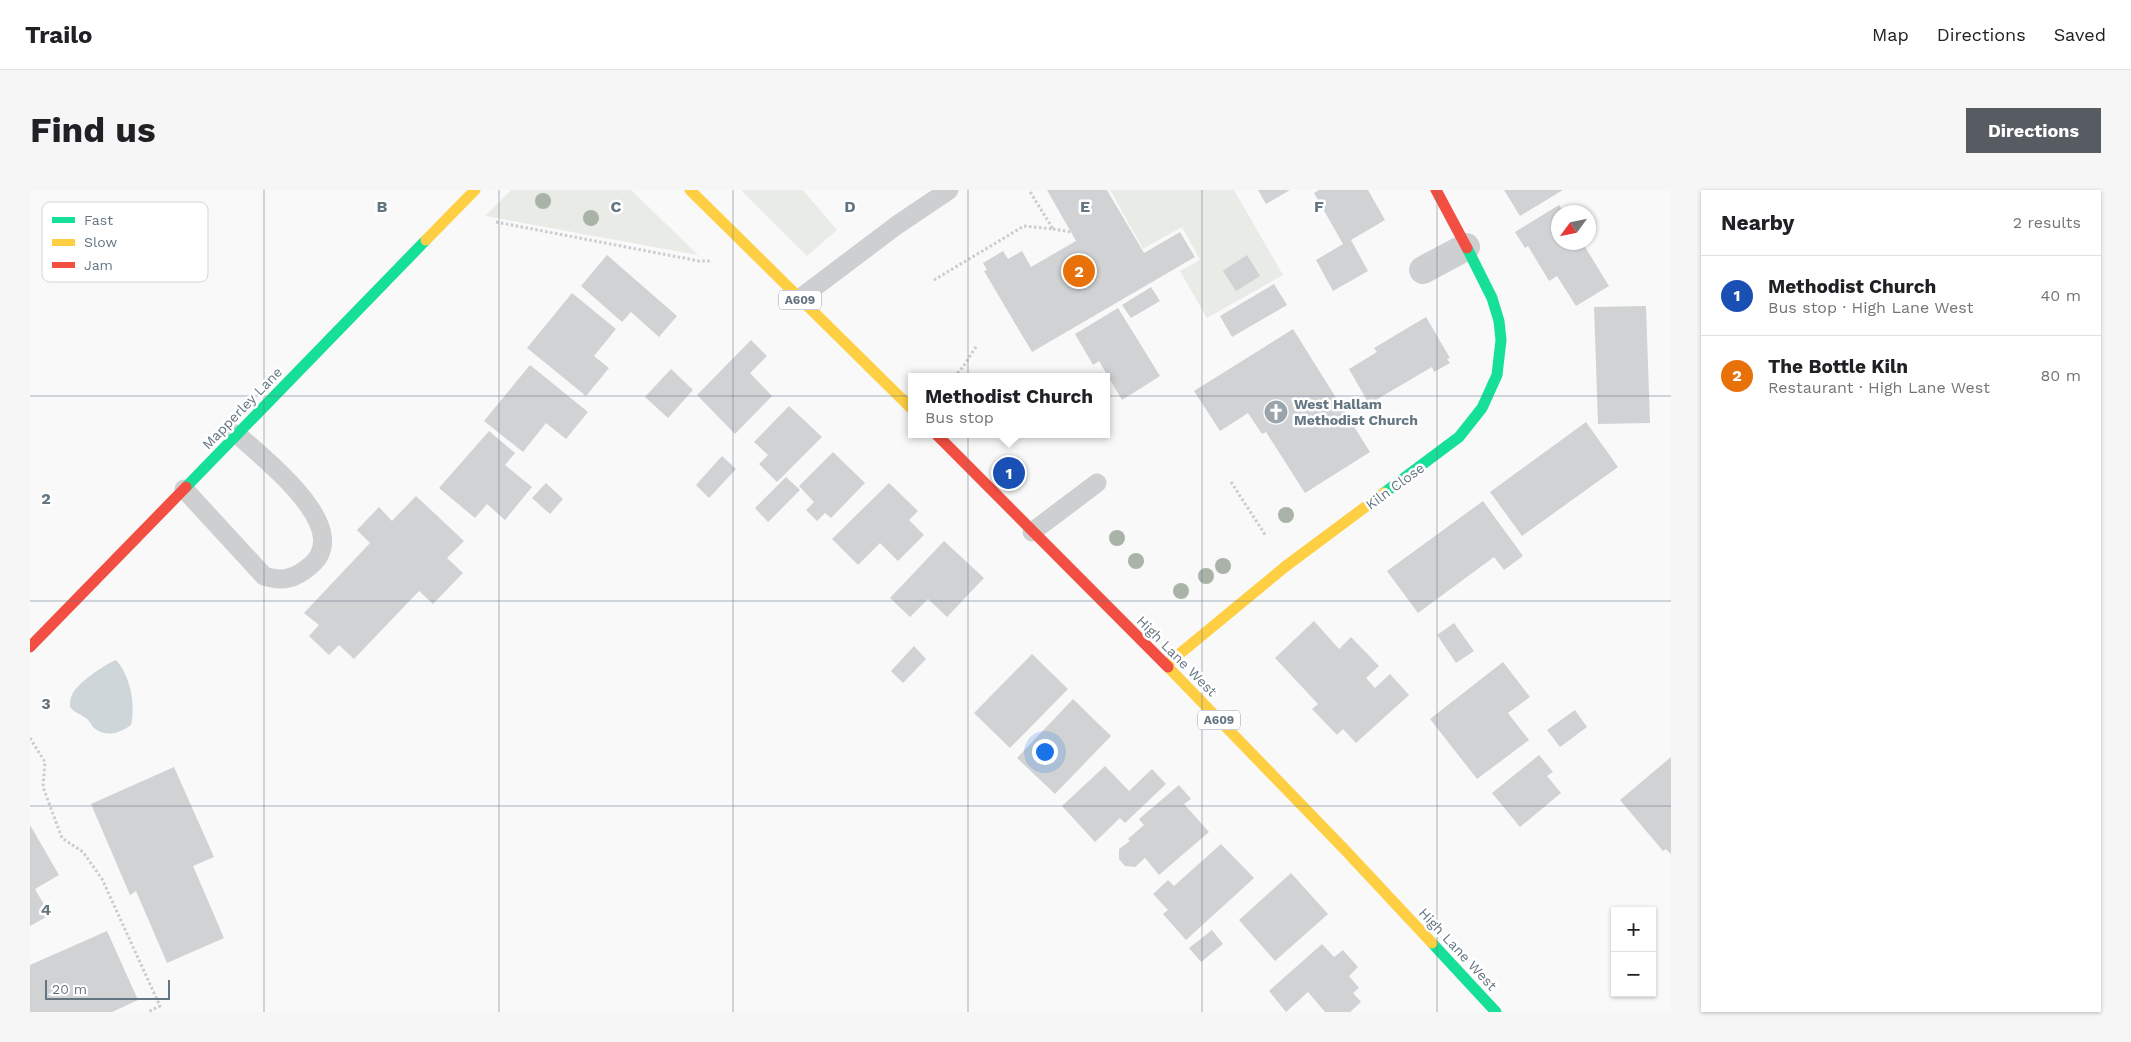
<!DOCTYPE html>
<html lang="en">
<head>
<meta charset="utf-8">
<style>
	body { margin:0; font-family:"Work Sans",sans-serif; background:#f6f6f6; color:#202124 }
	.controls { position:absolute; right:15px; bottom:15px; display:grid; overflow:hidden; border-radius:0px; box-shadow:0 1px 4px #0004 }
	.controls button { width:45px; height:45px; display:grid; place-items:center; padding:0; border:0; border-bottom:1px solid #e0e0e0; background:#fff; color:#202124; font:25px sans-serif }
	.compass { position:absolute; left:1521px; top:15px; width:45px; height:45px; border-radius:50%; background:#fff; box-shadow:0 1px 4px #0004; rotate:237deg }
	.scale { position:absolute; left:15px; bottom:12px; width:125px; box-sizing:border-box; padding-left:5px; border:2px solid #657683; border-top:0; font-size:14px; line-height:18px; white-space:nowrap; color:#657683; -webkit-text-stroke:4px #fff; paint-order:stroke }
	.you { position:absolute; left:1014px; top:561px; width:18px; height:18px; margin:-12px; border:4px solid #fff; border-radius:50%; background:#1a73e8; box-shadow:0 0 0 8px #1a73e833 }
	.badge { display:grid; place-items:center; width:32px; height:32px; border-radius:50%; background:#565c61; color:#fff; font-size:16px; font-weight:700 }
	.pin { position:absolute; translate:-50% -50%; border:2px solid #fff; box-shadow:0 1px 5px #0006 }
	.popup { position:absolute; left:878px; top:183px; width:202px; height:65px; box-sizing:border-box; display:grid; place-content:center; border-radius:0px; background:#fff; filter:drop-shadow(0 1px 4px #0005); font-size:16px; white-space:nowrap; color:#757577 }
	.popup b { font-size:19px; color:#202124 }
	.popup::after { content:''; position:absolute; left:50%; top:100%; margin-left:-10px; border:10px solid transparent; border-top-color:#fff }
	.list { margin:0; padding:0; list-style:none }
	h2 { display:flex; justify-content:space-between; align-items:center; height:65px; margin:0; padding:0 20px; font-size:21px }
	h2 small { font-size:16px; font-weight:400; color:#757577 }
	.list li { display:grid; grid-template-columns:32px 1fr auto; gap:15px; align-items:center; box-sizing:border-box; height:80px; padding:0 20px; border-top:1px solid #e0e0e0 }
	.list b { display:block; font-size:19px; white-space:nowrap }
	.list p { margin:0; font-size:16px; white-space:nowrap; color:#757577 }
	.list em { font-size:16px; font-style:normal; color:#757577 }
	.map { position:relative; flex:none; width:1641px; height:822px; overflow:hidden; border-radius:0px }
	header { display:flex; align-items:center; gap:30px; box-sizing:border-box; height:70px; padding:0 25px; background:#fff; border-bottom:1px solid #e0e0e0 }
	header strong { font-size:24px }
	nav { display:flex; gap:28px; margin-inline-start:auto; font-size:18px }
	.intro { display:flex; align-items:center; justify-content:space-between; box-sizing:border-box; height:120px; padding:0 30px }
	h1 { margin:0; font-size:35px }
	.button { padding:12px 22px; border-radius:0px; background:#565c61; color:#fff; font-size:18px; font-weight:700 }
	main { display:flex; gap:30px; padding:0 30px }
	aside { flex:1; background:#fff; border-radius:0px; box-shadow:0 1px 4px #0004 }
	.map>svg:first-child { display:block }
	.green { fill:#e8ebe6 }
	.water { fill:#ced6d9 }
	.building { fill:#d0d2d3 }
	.lines { fill:none; stroke-linecap:round; stroke-linejoin:round }
	.path { stroke:#cbcccd; stroke-width:3; stroke-dasharray:2.5 2.5; stroke-linecap:butt }
	.lane { stroke:#cecfd0; stroke-width:19 }
	.street { stroke:#cecfd0; stroke-width:28 }
	.fast { stroke:#16e098; stroke-width:11 }
	.slow { stroke:#ffcf43; stroke-width:11 }
	.jam { stroke:#f24e42; stroke-width:11 }
	.tree { fill:#a9b3a7 }
	.grid { fill:none; stroke:#657683; stroke-width:1; stroke-opacity:0.55 }
	.labels { text-anchor:middle; stroke-width:5; stroke-linejoin:round; paint-order:stroke }
	.shield { fill:#fff; stroke:#939fa8; stroke-width:1 }
	.shield-label { font-size:12px; font-weight:bold; fill:#657683 }
	.poi-label { font-size:14px; font-weight:bold; fill:#657683; stroke:#fff; text-anchor:start }
	.street-label { font-size:14px; fill:#657683; stroke:#fff }
	.key { fill:#fff; stroke:#d1d6da; stroke-width:1 }
	.key-label { font-size:14px; fill:#657683 }
	.grid-label { font-size:16px; text-anchor:middle; font-weight:bold; fill:#657683; stroke:#fff; stroke-width:5; stroke-linejoin:round; paint-order:stroke }
</style>
</head>
<body>
<header>
<strong>Trailo</strong>
<nav><a>Map</a><a>Directions</a><a>Saved</a></nav>
</header>
<div class="intro"><h1>Find us</h1><a class="button">Directions</a></div>
<main>
<div class="map">
<svg width="1641" height="822" viewBox="0 0 1641 822">
	<rect width="100%" height="100%" fill="#f9f9f9"/>
	<path class="green" d="M481 0H601L668 65 455 26Z
		M711 0H773L807 40 777 66Z
		M1080 0H1204L1253 85 1177 128 1150 81 1170 70 1152 37 1113 59Z"/>
	<path class="water" d="M86 470C100 485 106 515 101 535 90 543 76 548 64 538 61 535 60 531 56 528 50 524 45 523 40 517 40 513 40 508 42 505 46 494 75 474 86 470Z"/>
	<path class="building" d="M1017 0H1077L1114 63 1150 42 1165 67 1002 162 954 81 957 80 953 73 973 61 978 69 992 61 1001 77 1046 51Z
		M1228 0H1260L1236 14Z
		M1289 0H1338L1355 30 1321 50 1338 81 1303 101 1286 70 1313 54 1284 3Z
		M1474 0H1533L1490 26Z
		M1529 15 1534 22H1528V52H1552L1579 96 1546 116 1527 86 1519 91 1498 56 1495 58 1485 42Z
		M577 65 647 126 629 147 601 122 592 132 551 96Z
		M1217 65 1230 86 1206 101 1193 81Z
		M1244 94 1257 115 1202 147 1190 126Z
		M1121 97 1130 111 1101 128 1092 115Z
		M542 103 586 139 564 166 579 178 556 206 497 158Z
		M1616 116 1620 233 1568 234 1564 117Z
		M1088 118 1130 186 1092 210 1069 171 1063 175 1045 144Z
		M1396 127 1420 168 1417 169 1420 173 1404 182 1402 177 1339 214 1319 179 1347 162 1344 158Z
		M1263 139 1340 262 1275 303 1236 242 1232 244 1218 223 1190 241 1164 201Z
		M721 150 737 166 720 183 742 206 705 244 667 205Z
		M500 175 558 222 536 249 516 233 493 262 454 231Z
		M641 179 663 200 638 228 615 207Z
		M759 216 792 247 747 292 729 274 738 265 724 252Z
		M1556 232 1588 277 1492 346 1460 302Z
		M459 241 485 263 475 275 502 297 475 330 457 314 445 328 409 298Z
		M803 262 835 293 801 328 795 323 787 331 776 320 784 312 769 296Z
		M692 266 706 279 679 308 666 295Z
		M756 287 770 300 738 332 725 318Z
		M516 293 533 309 520 324 502 308Z
		M859 293 888 321 879 330 894 345 868 371 850 353 828 375 802 349Z
		M386 306 434 351 417 368 433 383 403 414 389 401 324 469 309 455 299 465 279 446 289 435 274 423 340 353 327 340 349 317 362 331Z
		M1453 311 1493 366 1474 380 1464 367 1388 423 1357 381Z
		M914 351 954 388 917 427 898 409 880 427 860 408Z
		M1284 431 1309 459 1321 447 1349 476 1336 488 1345 498 1360 484 1379 505 1326 553 1313 539 1307 545 1282 519 1288 514 1245 468Z
		M1424 433 1444 461 1426 473 1407 445Z
		M884 456 896 469 873 493 861 481Z
		M1002 464 1038 499 980 558 944 523Z
		M1473 472 1500 507 1478 523 1499 550 1447 589 1400 529Z
		M1043 509 1081 546 1025 604 987 568Z
		M1545 520 1557 537 1530 557 1517 540Z
		M1509 565 1523 582 1517 586 1531 603 1490 637 1462 603Z
		M1641 567V664L1636 659 1633 661 1590 610Z
		M1075 576 1099 601 1122 579 1136 594 1095 633 1090 628 1065 652 1032 616Z
		M144 577 184 667 163 676 194 748 137 773 106 701 100 705 61 614Z
		M1149 595 1161 609 1154 614 1179 642 1129 685 1115 668 1105 677 1095 676 1089 669V659L1100 651 1098 649 1114 635 1109 629Z
		M0 635 29 685 5 699 20 725 0 736Z
		M1191 654 1224 688 1156 750 1133 724 1138 720 1123 704 1138 690 1144 696Z
		M1261 683 1298 724 1245 771 1209 730Z
		M1182 740 1193 754 1171 772 1159 758Z
		M77 741 108 810 82 822H0V775Z
		M1292 754 1304 767 1313 760 1328 777 1319 786 1329 798 1323 803 1331 812 1320 822H1295L1278 802 1256 822 1239 801Z"/>
	<g class="lines">
		<path class="path" d="M466 32 669 71H681
			M1023 39 1041 42
			M904 90 994 36 1023 39 999 0
			M924 187 933 177 947 155
			M1201 292 1236 346
			M0 548 15 572 13 597 32 648 53 662 72 689 130 816 118 822"/>
		<path class="lane" d="M769 109 867 35 919 0
			M154 299 234 386C252 392 265 389 280 376 326 338 233 269 207 244
			M1002 342 1067 293"/>
		<path class="street" d="M1393 80 1436 57"/>
		<path class="fast" d="M156 297 396 50
			M1354 303 1429 247 1452 218 1467 185 1471 150 1469 131 1462 108 1437 58
			M1402 753 1466 822"/>
		<path class="slow" d="M660 0 882 219
			M396 50 445 0
			M1136 475 1256 376 1354 303
			M1138 477 1316 661 1402 753"/>
		<path class="jam" d="M1406 0 1437 58
			M906 244 1138 477
			M0 457 156 297"/>
	</g>
	<g class="tree">
		<circle cx="513" cy="11" r="8"/>
		<circle cx="561" cy="28" r="8"/>
		<circle cx="1256" cy="325" r="8"/>
		<circle cx="1087" cy="348" r="8"/>
		<circle cx="1106" cy="371" r="8"/>
		<circle cx="1193" cy="376" r="8"/>
		<circle cx="1176" cy="386" r="8"/>
		<circle cx="1151" cy="401" r="8"/>
	</g>
	<path class="grid" d="M234 0V822M469 0V822M703 0V822M938 0V822M1172 0V822M1407 0V822M0 206H1641M0 411H1641M0 616H1641"/>
	<defs>
		<symbol id="church-disc" viewBox="-11 -11 22 22"><circle r="9.5" fill="#99a4ac" stroke="#fff"/><path d="M-1.2-6h2.4v3.5h3.3v2.4h-3.3V6h-2.4V-.1h-3.3v-2.4h3.3Z" fill="#fff"/></symbol>
	</defs>
	<g fill-rule="evenodd">
		<use href="#church-disc" x="1232" y="208" width="28" height="28"/>
	</g>
	<g class="labels">
		<g class="shield">
			<rect x="749" y="100.5" width="42" height="19" rx="4"/>
			<rect x="1168" y="520.5" width="42" height="19" rx="4"/>
		</g>
		<g class="shield-label">
			<text x="770" y="114">A609</text>
			<text x="1189" y="534">A609</text>
		</g>
		<g class="poi-label">
			<text x="1264" y="219">West Hallam<tspan x="1264" dy="16">Methodist Church</tspan></text>
		</g>
		<g class="street-label">
			<text transform="translate(212 218) rotate(-46)" y="5">Mapperley Lane</text>
			<text transform="translate(1365 296) rotate(-36)" y="5">Kiln Close</text>
			<text transform="translate(1147 466) rotate(45)" y="5">High Lane West</text>
			<text transform="translate(1428 759) rotate(47)" y="5">High Lane West</text>
		</g>
	</g>
	<rect x="12" y="12" width="166" height="80" rx="8" class="key"/>
	<rect x="22" y="27" width="23" height="6" fill="#16e098"/>
	<rect x="22" y="49" width="23" height="7" fill="#ffcf43"/>
	<rect x="22" y="72" width="23" height="6" fill="#f24e42"/>
	<g class="key-label">
		<text x="54" y="35">Fast</text>
		<text x="54" y="57">Slow</text>
		<text x="54" y="80">Jam</text>
	</g>
	<g class="grid-label">
		<text x="352" y="22">B</text>
		<text x="586" y="22">C</text>
		<text x="820" y="22">D</text>
		<text x="1055" y="22">E</text>
		<text x="1289" y="22">F</text>
		<text x="16" y="314">2</text>
		<text x="16" y="519">3</text>
		<text x="16" y="725">4</text>
	</g>
</svg>
<div class="controls">
<button>+</button>
<button>−</button>
</div>
<svg class="compass" viewBox="-18 -18 36 36"><path d="M0-13l5 13h-10z" fill="#e53935"/><path d="M0 13l5-13h-10z" fill="#757577"/></svg>
<div class="scale">20 m</div>
<div class="you"></div>
<div class="pin badge" style="left:979px;top:283px;background:#1a4fb4">1</div>
<div class="popup"><b>Methodist Church</b>Bus stop</div>
<div class="pin badge" style="left:1049px;top:81px;background:#e8710a">2</div>
</div>
<aside>
<h2>Nearby<small>2 results</small></h2>
<ul class="list">
<li><span class="badge" style="background:#1a4fb4">1</span><div><b>Methodist Church</b><p>Bus stop · High Lane West</p></div><em>40 m</em></li>
<li><span class="badge" style="background:#e8710a">2</span><div><b>The Bottle Kiln</b><p>Restaurant · High Lane West</p></div><em>80 m</em></li>
</ul>
</aside>
</main>
</body>
</html>
